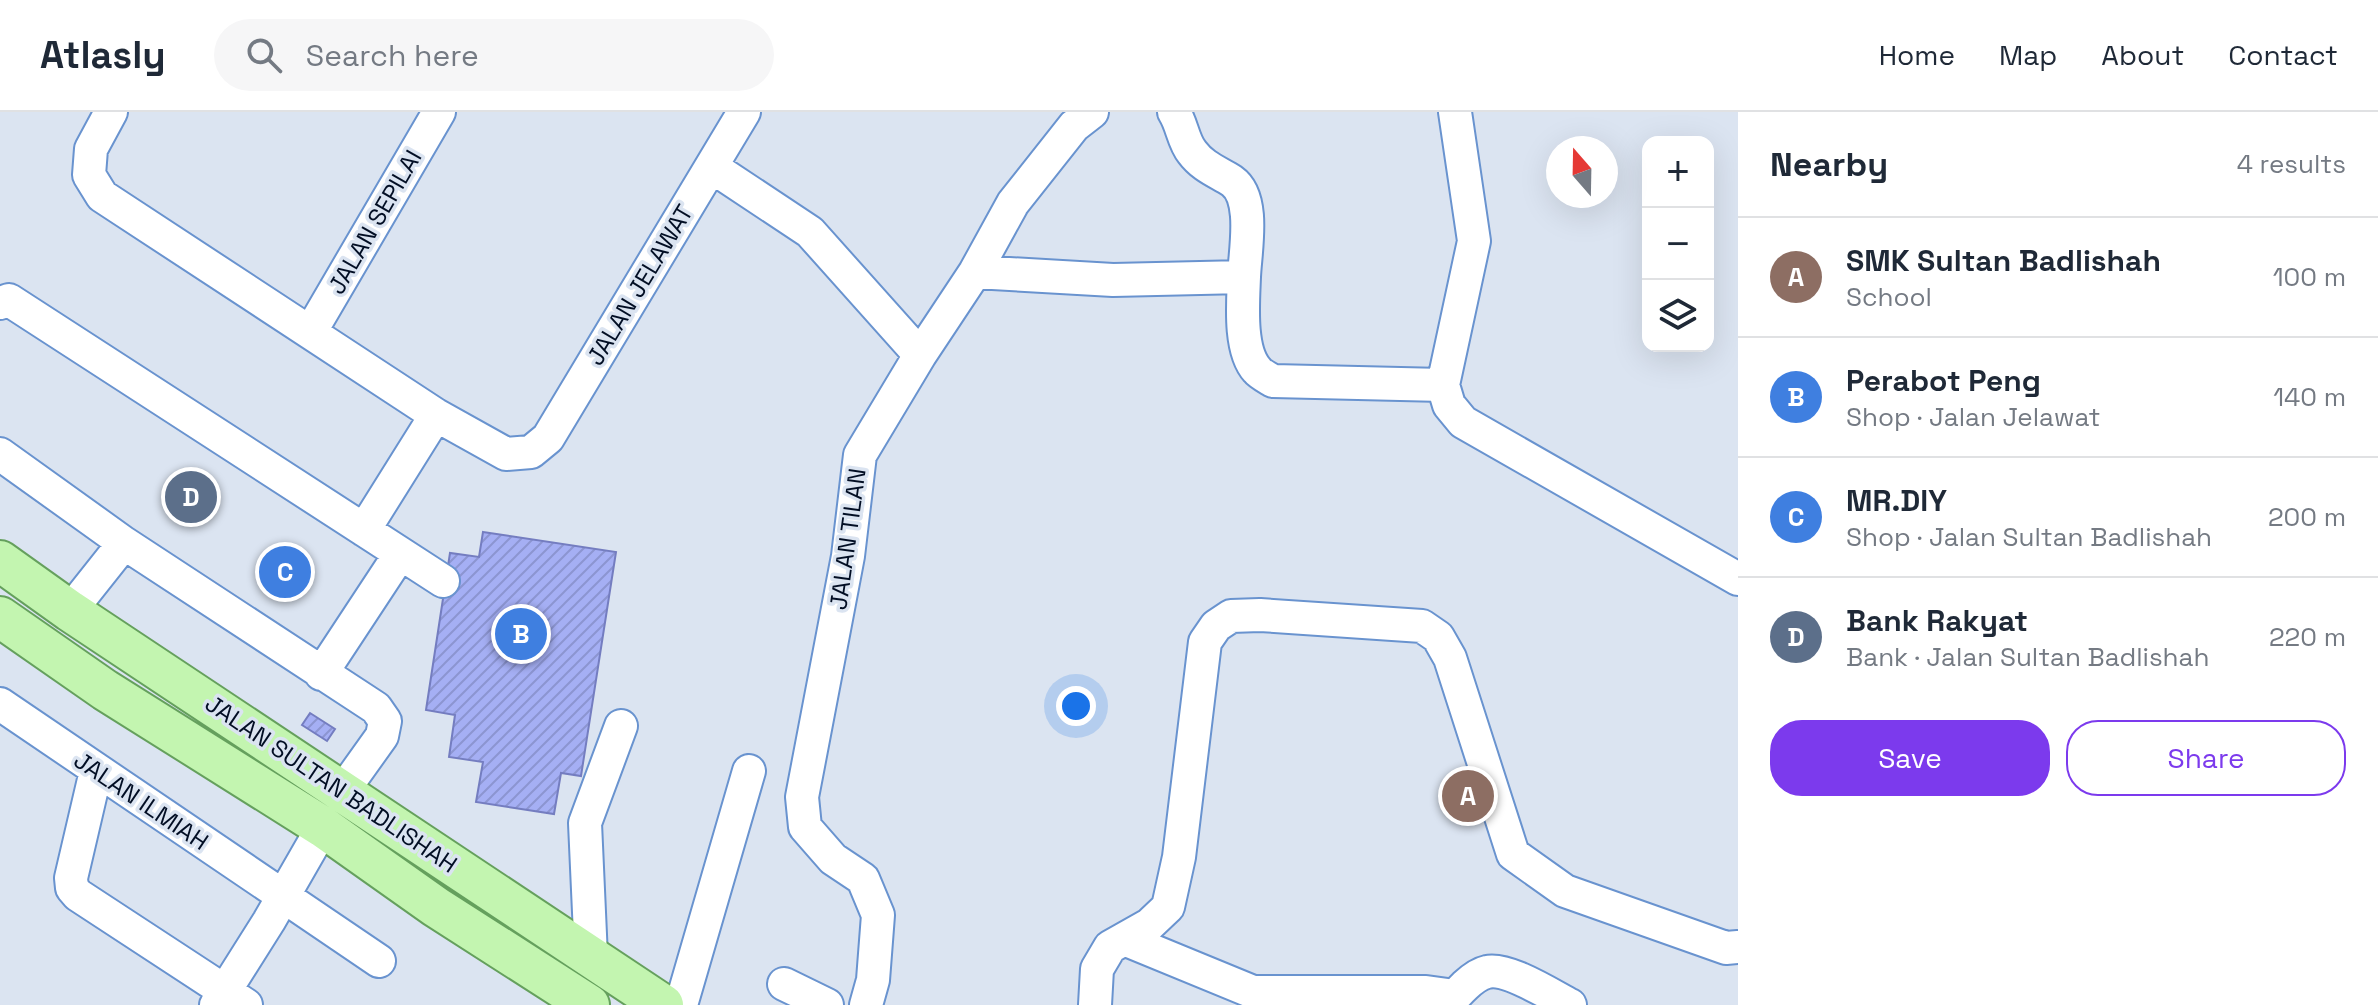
<!DOCTYPE html>
<html lang="en">
<head>
<meta charset="utf-8">
<style>
	body { margin:0; font-family:"Space Grotesk",sans-serif; background:#f6f6f7; color:#1f2937 }
	.controls { position:absolute; right:24px; top:24px; display:grid; overflow:hidden; border-radius:16px; box-shadow:0 8px 32px #0002 }
	.controls button { width:72px; height:72px; display:grid; place-items:center; padding:0; border:0; border-bottom:2px solid #e0e1e3; background:#fff; color:#1f2937; font:40px sans-serif }
	.compass { position:absolute; left:1546px; top:24px; width:72px; height:72px; border-radius:50%; background:#fff; box-shadow:0 8px 32px #0002; rotate:340deg }
	.you { position:absolute; left:1076px; top:594px; width:28px; height:28px; margin:-20px; border:6px solid #fff; border-radius:50%; background:#1a73e8; box-shadow:0 0 0 12px #1a73e833 }
	.badge { display:grid; place-items:center; width:52px; height:52px; border-radius:50%; background:#7c3aed; color:#fff; font-size:26px; font-weight:700 }
	.pin { position:absolute; translate:-50% -50%; border:4px solid #fff; box-shadow:0 2px 8px #0006 }
	.list { margin:0; padding:0; list-style:none }
	h2 { display:flex; justify-content:space-between; align-items:center; height:104px; margin:0; padding:0 32px; font-size:34px }
	h2 small { font-size:26px; font-weight:400; color:#747a83 }
	.list li { display:grid; grid-template-columns:52px 1fr auto; gap:24px; align-items:center; box-sizing:border-box; height:120px; padding:0 32px; border-top:2px solid #e0e1e3 }
	.list b { display:block; font-size:30px; white-space:nowrap }
	.list p { margin:0; font-size:26px; white-space:nowrap; color:#747a83 }
	.list em { font-size:26px; font-style:normal; color:#747a83 }
	.actions { display:flex; gap:16px; padding:24px 32px }
	.actions a { flex:1; padding:18px 0; border:2px solid #7c3aed; border-radius:32px; text-align:center; font-size:28px; color:#7c3aed }
	.actions .main { background:#7c3aed; color:#fff }
	.icon { flex:none; width:44px; height:44px; fill:none; stroke:currentColor; stroke-width:2; stroke-linecap:round; stroke-linejoin:round }
	.map { position:relative; flex:none; width:1738px; height:893px; overflow:hidden }
	header { display:flex; align-items:center; gap:48px; box-sizing:border-box; height:112px; padding:0 40px; background:#fff; border-bottom:2px solid #e0e1e3 }
	header strong { font-size:38px }
	nav { display:flex; gap:44px; margin-inline-start:auto; font-size:28px }
	.search { width:560px; height:72px; background:#f6f6f7; display:flex; align-items:center; gap:20px; box-sizing:border-box; padding:0 28px; border-radius:44px; color:#747a83; font-size:30px }
	main { display:flex }
	aside { flex:1; background:#fff }
	.map>svg:first-child { display:block }
	.building { fill:url(#building-hatch); stroke:#747dc0; stroke-width:2 }
	.lines { fill:none; stroke-linecap:round; stroke-linejoin:round }
	.minor-casing { stroke:#6993cf; stroke-width:36 }
	.major-casing { stroke:#65a05d; stroke-width:44 }
	.minor { stroke:#fff; stroke-width:32 }
	.major { stroke:#c3f5b0; stroke-width:40 }
	.labels { text-anchor:middle; stroke-width:7; stroke-linejoin:round; paint-order:stroke }
	.street-label { font-size:24px; fill:#020e24; stroke:#dbe4f1 }
</style>
</head>
<body>
<header>
<strong>Atlasly</strong>
<div class="search"><svg class="icon" aria-label="search" viewBox="0 0 24 24"><circle cx="10" cy="10" r="6"/><path d="M15 15l6 6"/></svg>Search here</div>
<nav><a>Home</a><a>Map</a><a>About</a><a>Contact</a></nav>
</header>
<main>
<div class="map">
<svg width="1738" height="893" viewBox="0 0 1738 893">
	<defs>
		<pattern id="building-hatch" width="6" height="6" patternUnits="userSpaceOnUse" patternTransform="scale(2)"><rect width="6" height="6" fill="#a5aff4"/><path d="M-1 1l2-2M0 6l6-6M5 7l2-2" fill="none" stroke="#8c95d1"/></pattern>
	</defs>
	<rect width="100%" height="100%" fill="#dbe4f1"/>
	<path class="building" d="M483 420 616 440 581 664 561 661 554 702 476 690 483 650 449 645 455 603 426 598 450 441 479 445Z
		M310 601 335 617 327 629 302 613Z"/>
	<g class="lines">
		<defs>
			<path id="minor" d="M111 0 91 37 89 63 102 84 436 303 506 342 531 340 548 326 744 0
				M1174 0C1182 12 1183 29 1192 40 1203 55 1218 60 1232 69 1256 86 1245 139 1244 165
				M1455 0 1474 129 1443 273 1449 293 1463 310 1738 467
				M712 55 810 120 920 243
				M975 160 1113 168 1244 165C1243 191 1239 238 1257 258 1260 262 1268 266 1273 269L1443 273
				M0 191 9 188 443 469
				M311 219 439 0
				M0 342 124 431 376 596 385 609 382 624 342 680
				M364 418 436 303
				M70 499 124 431
				M321 562 400 442
				M0 592 379 849
				M96 659 71 766 72 776 78 783 246 893
				M1124 827 1253 880 1266 893
				M591 845 585 711 621 614
				M784 872 827 893
				M1253 880H1426L1455 884
				M216 893 269 809 323 715
				M681 893 749 659
				M866 893 873 868 878 803 863 767 833 747 805 715 802 685 848 444 860 343 920 243 975 160 1013 91 1074 14 1092 0
				M1095 893 1097 857 1110 835 1149 813 1168 795 1179 745 1205 530 1216 514 1231 504 1260 503 1422 514 1438 525 1450 546 1513 742 1565 779 1726 836 1738 835
				M1448 893C1456 882 1473 863 1487 860 1507 855 1551 883 1570 893"/>
			<path id="major" d="M0 449 70 499 663 893
				M0 505 105 578 323 715 436 795 589 893"/>
		</defs>
		<use href="#minor" class="minor-casing"/>
		<use href="#major" class="major-casing"/>
		<use href="#minor" class="minor"/>
		<use href="#major" class="major"/>
	</g>
	<g class="labels">
		<g class="street-label">
			<text transform="translate(375 110) rotate(-60)" y="8">JALAN SEPILAI</text>
			<text transform="translate(640 173) rotate(-59)" y="8">JALAN JELAWAT</text>
			<text transform="translate(848 427) rotate(-82)" y="8">JALAN TILAN</text>
			<text transform="translate(331 672) rotate(34)" y="8">JALAN SULTAN BADLISHAH</text>
			<text transform="translate(141 689) rotate(34)" y="8">JALAN ILMIAH</text>
		</g>
	</g>
</svg>
<div class="controls">
<button>+</button>
<button>−</button>
<button><svg class="icon" aria-label="layers" viewBox="0 0 24 24"><path d="M12 4l9 5-9 5-9-5zM3 14l9 5 9-5"/></svg></button>
</div>
<svg class="compass" viewBox="-18 -18 36 36"><path d="M0-13l5 13h-10z" fill="#e53935"/><path d="M0 13l5-13h-10z" fill="#747a83"/></svg>
<div class="you"></div>
<div class="pin badge" style="left:1468px;top:684px;background:#8d6e63">A</div>
<div class="pin badge" style="left:521px;top:522px;background:#3f7fe0">B</div>
<div class="pin badge" style="left:285px;top:460px;background:#3f7fe0">C</div>
<div class="pin badge" style="left:191px;top:385px;background:#5c6f8a">D</div>
</div>
<aside>
<h2>Nearby<small>4 results</small></h2>
<ul class="list">
<li><span class="badge" style="background:#8d6e63">A</span><div><b>SMK Sultan Badlishah</b><p>School</p></div><em>100 m</em></li>
<li><span class="badge" style="background:#3f7fe0">B</span><div><b>Perabot Peng</b><p>Shop · Jalan Jelawat</p></div><em>140 m</em></li>
<li><span class="badge" style="background:#3f7fe0">C</span><div><b>MR.DIY</b><p>Shop · Jalan Sultan Badlishah</p></div><em>200 m</em></li>
<li><span class="badge" style="background:#5c6f8a">D</span><div><b>Bank Rakyat</b><p>Bank · Jalan Sultan Badlishah</p></div><em>220 m</em></li>
</ul>
<div class="actions"><a class="main">Save</a><a>Share</a></div>
</aside>
</main>
</body>
</html>
